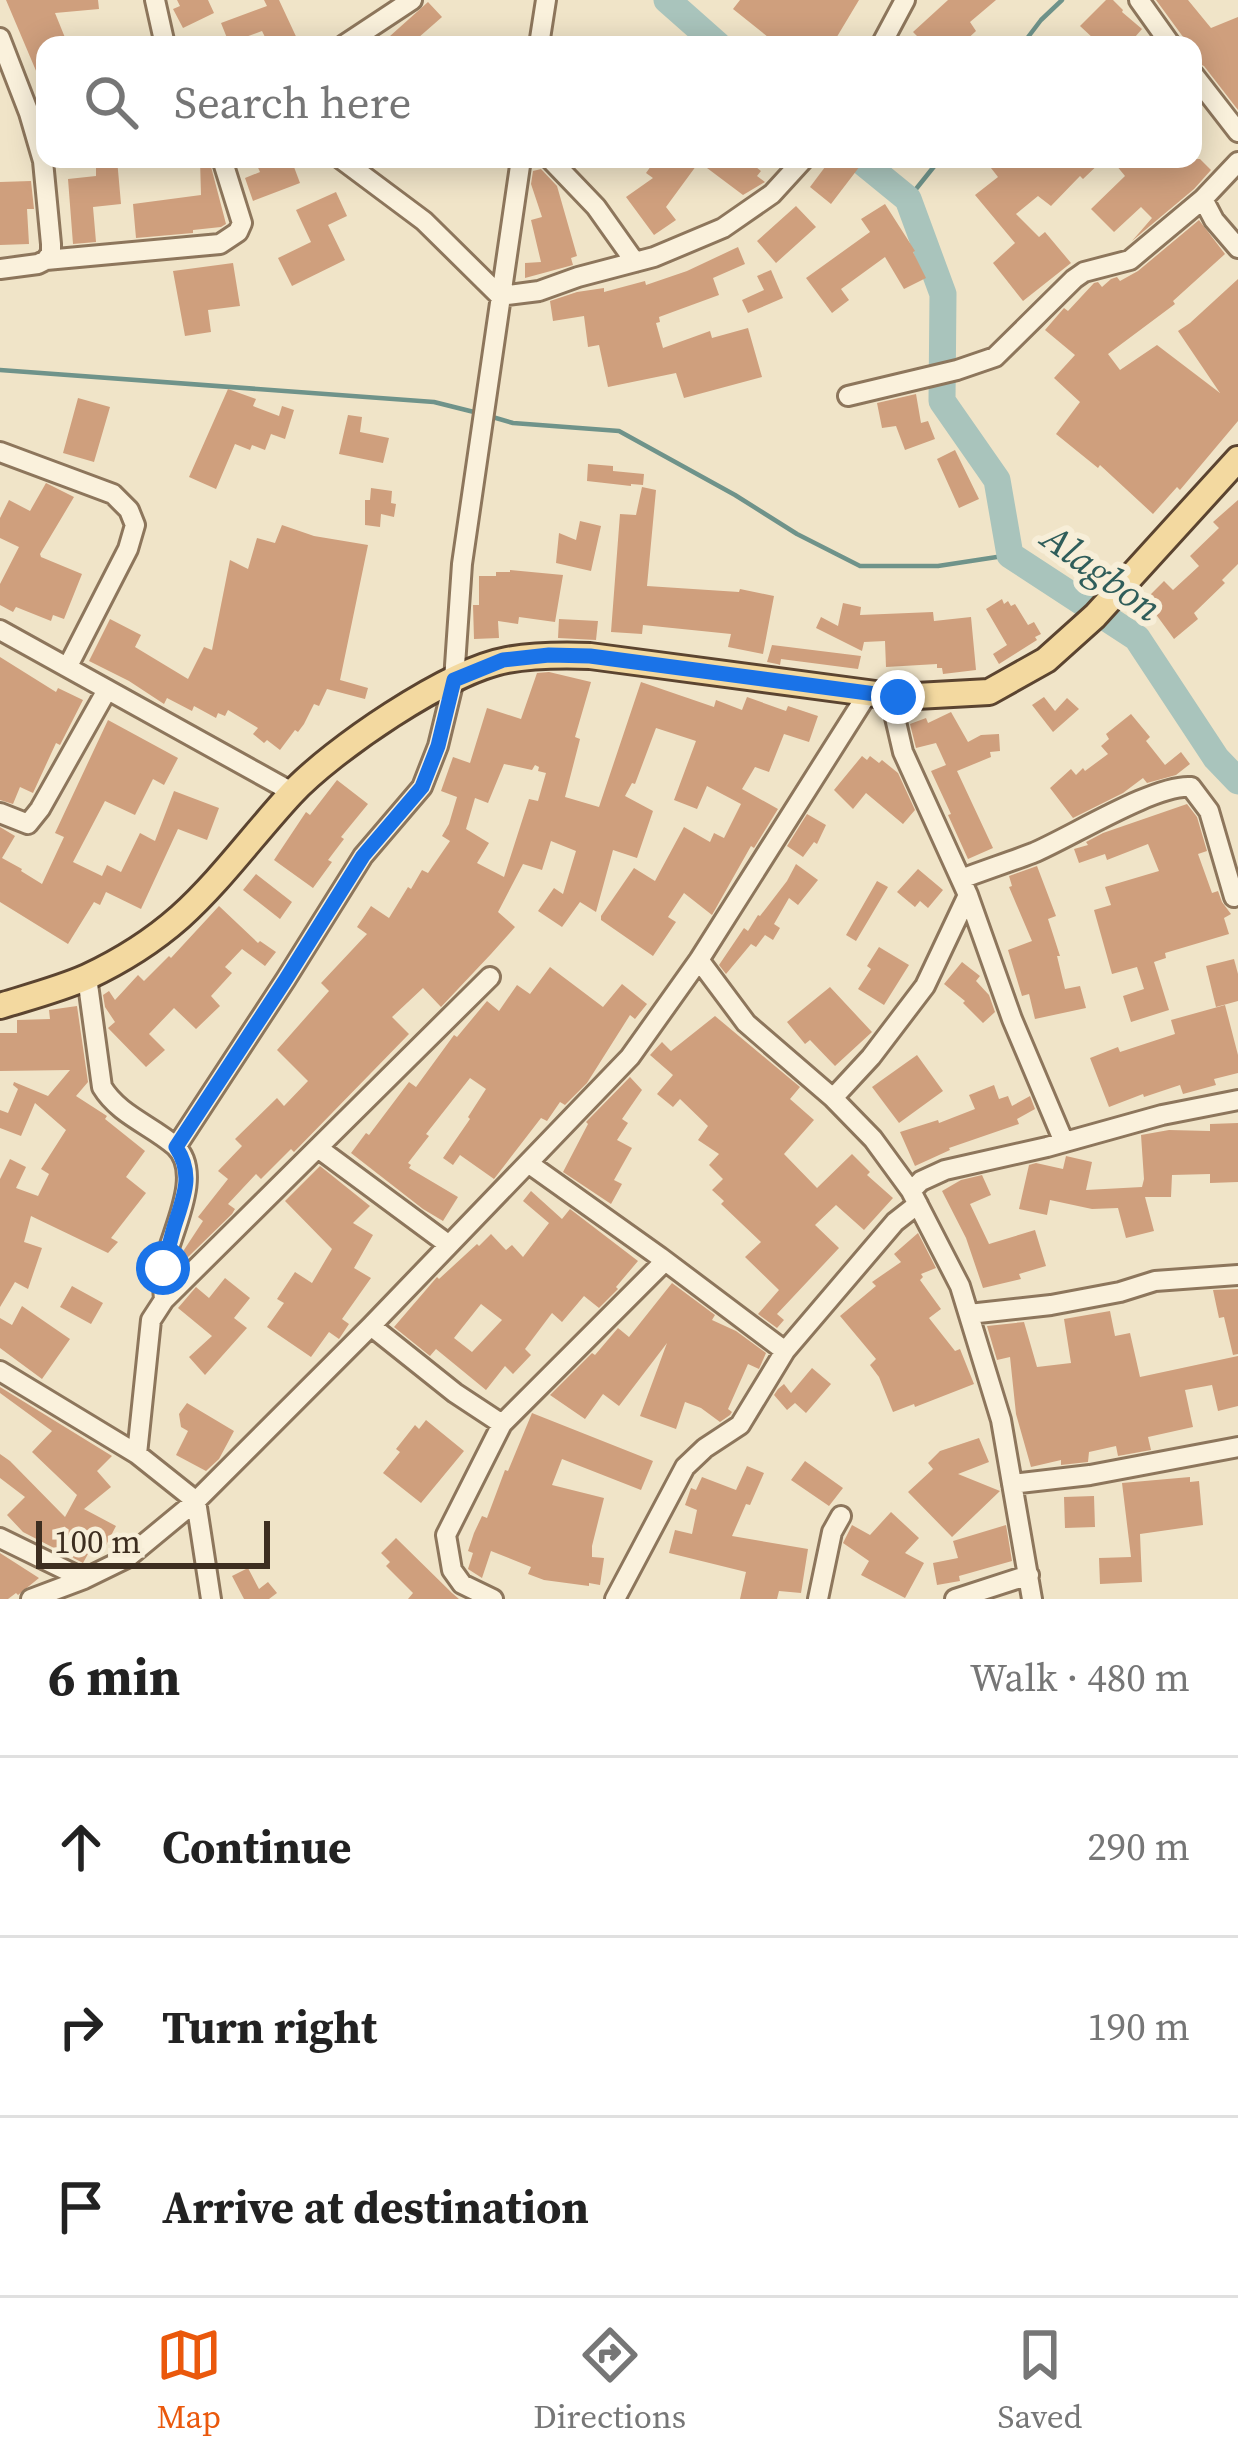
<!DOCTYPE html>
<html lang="en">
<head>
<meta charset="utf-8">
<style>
	body { margin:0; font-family:"Source Serif 4",serif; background:#f6f6f6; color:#222 }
	.scale { position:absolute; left:36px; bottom:30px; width:234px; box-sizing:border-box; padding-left:12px; border:6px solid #3d2e20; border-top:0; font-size:33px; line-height:42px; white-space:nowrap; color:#3d2e20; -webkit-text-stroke:9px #f7eed8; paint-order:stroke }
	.stop { position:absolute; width:36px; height:36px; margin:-27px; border:9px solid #1a73e8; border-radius:50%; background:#fff }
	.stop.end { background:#1a73e8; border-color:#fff; box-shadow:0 3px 12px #0008 }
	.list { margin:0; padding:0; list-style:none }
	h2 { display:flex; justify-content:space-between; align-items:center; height:156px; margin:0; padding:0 48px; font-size:51px }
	h2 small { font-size:39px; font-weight:400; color:#767676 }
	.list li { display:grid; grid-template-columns:78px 1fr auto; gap:36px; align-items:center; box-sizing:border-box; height:180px; padding:0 48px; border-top:3px solid #e0e0e0 }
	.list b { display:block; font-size:45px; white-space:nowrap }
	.list em { font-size:39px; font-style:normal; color:#767676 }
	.icon { flex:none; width:66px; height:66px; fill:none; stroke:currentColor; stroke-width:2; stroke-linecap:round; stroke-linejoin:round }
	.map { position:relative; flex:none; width:1238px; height:1599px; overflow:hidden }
	.search { position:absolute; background:#fff; box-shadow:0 6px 30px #0003; left:36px; right:36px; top:36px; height:132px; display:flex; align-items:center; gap:30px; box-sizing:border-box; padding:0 42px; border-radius:24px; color:#767676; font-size:45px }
	.sheet { height:696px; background:#fff }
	nav { display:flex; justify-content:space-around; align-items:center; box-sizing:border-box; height:168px; border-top:3px solid #e0e0e0; background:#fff; font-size:33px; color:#767676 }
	nav a { display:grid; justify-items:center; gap:6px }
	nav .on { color:#ea580c }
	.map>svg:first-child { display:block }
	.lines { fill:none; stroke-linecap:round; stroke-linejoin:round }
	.stream { stroke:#6f938a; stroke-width:4.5 }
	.river { stroke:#a9c4bc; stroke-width:27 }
	.building { fill:#cf9f7d; fill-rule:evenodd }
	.minor-casing { stroke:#8d765c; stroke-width:24 }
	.major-casing { stroke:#5b4430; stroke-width:30 }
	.minor { stroke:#faf1dc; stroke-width:18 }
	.major { stroke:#f3d9a0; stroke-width:24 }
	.route { stroke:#1a73e8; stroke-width:15 }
	.labels { text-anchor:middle; stroke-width:12; stroke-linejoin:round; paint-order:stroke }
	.water-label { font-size:39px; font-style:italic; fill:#2f5d5a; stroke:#f7eed8 }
</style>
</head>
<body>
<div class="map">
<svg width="1238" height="1599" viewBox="0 0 1238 1599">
	<rect width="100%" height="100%" fill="#f0e4c8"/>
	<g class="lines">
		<path class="stream" d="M1022 45 1041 20 1062 0
			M908 199 940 159
			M0 370 434 402 478 413
			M489 416 513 423 619 431 735 495 797 534 860 566H938L1010 555"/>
		<path class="river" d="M667 0 718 45
			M859 159 908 199 943 294 942 401 997 480 1010 555 1137 638 1216 758 1238 781"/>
	</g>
	<path class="building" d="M6 0H98L99 9 55 13 68 45H45V92Z
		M177 0H208L214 13 183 28 173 9 180 6Z
		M264 0H279L300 45H269L262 31 229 43 221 23 267 6Z
		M740 0H859L832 45H778L733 9Z
		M948 0H996L970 22 976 31 961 45H926L913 32Z
		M1106 0H1113L1123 10 1122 12 1142 29 1128 45H1107L1097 36 1094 39 1080 26Z
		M1156 0H1188L1211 28 1238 17V110L1204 66 1193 61V45H1189Z
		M428 2 442 17 410 45H380Z
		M96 159H117L121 204 93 207 96 242 73 244 68 179 96 176Z
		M200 159H209L226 224 221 227 193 230V233L136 238 133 204 201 195Z
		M254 159H291L300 183 253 201 245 178 260 172Z
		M656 159H746L761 171 757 176 765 182 743 195 699 162 666 207 676 220 654 235 626 197 653 178 646 173Z
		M831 159H850L860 166 831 204 810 187Z
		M984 159H1104L1083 179 1080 176 1051 206 1038 196 1016 214 1039 237 1045 232 1071 263 1023 301 993 263 1015 243 975 195 998 177Z
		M1111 159H1200L1211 170 1194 189 1132 241 1152 218 1141 207 1114 232 1091 209 1125 176Z
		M541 169 557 186 577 256 571 258 573 265 525 278V263L541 262 531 220 542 217 531 184 533 171Z
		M31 181 34 209H27L29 244 0 245V182Z
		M336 192 347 216 328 225 345 260 292 286 278 258 311 242 296 210Z
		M885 204 915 251 913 252 926 278 904 289 885 257 841 289 849 300 832 313 806 278 870 232 861 219Z
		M796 206 816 227 776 263 757 241Z
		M1199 220 1225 254 1173 301 1175 304 1108 354 1120 370 1157 345 1220 393 1178 331 1190 323 1238 279V421L1180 490 1177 487 1153 514 1100 465 1098 468 1056 434 1080 402 1054 378 1075 355 1045 330 1064 308 1068 311 1094 283 1098 282 1102 287 1111 279 1117 277 1120 281 1138 271Z
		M738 247 745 264 713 278 719 295 659 317 660 322 656 323 663 348 710 331 712 338 748 328 762 377 684 398 676 373 608 387 599 345 588 347 584 316 553 321 550 301 577 292 604 288V292L645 281 646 285 687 271Z
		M233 263 240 306 208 310 211 332 185 336 173 271Z
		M771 270 783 298 748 313 742 300 764 290 757 276Z
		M228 389 256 399 253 406 279 416 282 406 294 410 285 439 271 434 265 450 252 445 250 450 235 444 216 489 189 477Z
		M916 394 921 423 928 421 935 439 905 450 896 426 882 428 877 403Z
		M78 398 110 407 94 462 63 453Z
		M348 415 362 417 360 432 389 438 383 463 339 454Z
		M955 450 979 499 959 508 937 459Z
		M588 464 613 466V471L644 474 643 485 631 484V486L587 481Z
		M46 483 74 497 40 554 41 557 82 574 64 619 53 615 51 621 16 607 13 612 0 605V584L19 547 0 538V518L9 500 30 511Z
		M642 487 656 490 647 586 739 592 740 589 774 596 763 654 728 647 731 634 643 625 642 634 611 632 620 514 636 515Z
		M371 488 392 491 391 503 396 504 394 517 381 514 380 527 365 525V500H370Z
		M1238 500V564L1222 580 1225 583 1194 613 1198 619 1174 639 1152 609 1158 603 1150 595 1164 581 1173 590 1199 566 1190 556 1219 528 1213 522Z
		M580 521 601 526 591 571 556 563 559 533 576 540Z
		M282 525 314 536 368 545 340 680 368 688 365 699 327 689 319 706 314 704 304 724 298 732 295 730 280 750 267 740 264 743 253 734 258 728 228 710 225 716 218 713 216 718 194 706 192 711 167 698 164 704 129 681 89 661 110 619 141 635 135 647 188 679 204 647 212 650 230 560 248 569 257 538 275 543Z
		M510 570 563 575 555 622 519 617 518 624 498 621 499 638 474 639 473 605H479V576H496V572H510Z
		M1002 599 1004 604 1008 601 1011 606 1015 604 1028 625 1034 622 1041 634 1035 637 1037 640 999 664 993 654 1007 645 986 609Z
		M843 603 861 607 860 615 933 612 934 621 971 617 976 670 943 674 942 668H937V664L886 667 885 641 864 642 862 651 816 628 821 617 838 626Z
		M559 619 598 621 596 640 558 638Z
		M772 645 861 656 858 669 781 659 780 665 777 664 767 662Z
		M0 657 56 692 58 688 83 700 60 745 56 743 33 793 20 787 13 804 0 800Z
		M549 672 591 682 575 737 580 739 565 797 599 807 641 682 714 707 716 700 742 710 747 697 786 711 788 706 818 716 809 742 784 734 769 772 755 767 742 789 778 809 754 848 751 846 712 915 684 893 668 917 676 922 653 956 601 920V916L634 868 655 881 684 827 710 842 714 833 724 838 741 804 707 786 697 809 674 800 696 741 656 728 635 784 632 783 625 796 653 811 637 858 613 850 596 912 580 902 562 927 538 911 554 888 563 894 576 851 551 841 542 870 523 864 498 912 515 927 491 954 441 1007 423 988 392 1017 409 1034 294 1152 291 1149 261 1179 256 1174 228 1204 235 1209 232 1214 186 1259 181 1256 182 1253 203 1221 198 1217 228 1179 218 1171 242 1146 235 1139 277 1098 284 1106 308 1081 277 1050 329 991 321 983 367 934 357 927 371 906 389 918 408 887 411 889 422 870 428 873 450 841 442 836 449 824 457 797 441 791 453 757 470 763 487 708 521 719 537 673ZM504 764 532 770 535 765 539 767 538 771 546 773 538 801 529 799 504 877 477 863 489 843 466 829 475 798 488 803Z
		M1044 697 1055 711 1067 698 1079 709 1053 732 1032 705Z
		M951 712 968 742 981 735 999 734 1000 751 990 752 991 757 957 771 993 848 968 859 948 815 951 814 931 771 946 765 936 743 916 748 910 724 926 718 928 723Z
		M1131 714 1150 737 1146 741 1165 765 1181 752 1190 764 1176 775 1147 783 1143 778 1123 793 1073 818 1050 788 1071 769 1076 775 1083 768 1085 771 1108 754 1101 746 1109 739 1106 734Z
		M108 720 178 758 164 785 153 779 135 815 105 801 73 862 102 876 107 865 121 872 140 833 155 841 174 791 219 808 207 840 178 829 141 909 106 892 100 905 94 902 68 944 0 902V827L15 836 2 858 22 869 21 871 42 884 64 837 55 833Z
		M862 756 867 760 870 756 879 763 882 760 898 773 915 810 903 824 866 793 853 809 834 790Z
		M337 780 368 804 341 837 344 839 328 860 332 862 313 888 274 860 306 812 310 815Z
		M1187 804 1197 817 1207 851 1198 854 1212 893 1218 891 1222 902 1231 914 1224 918 1229 934 1165 953 1166 958 1154 962 1169 1010 1131 1022 1123 996 1144 989 1137 967 1112 974 1094 910 1111 905 1105 887 1159 871 1148 844 1107 860 1105 854 1079 863 1074 849 1088 845 1086 842 1103 833Z
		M807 814 826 825 817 844 814 842 803 857 787 846Z
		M796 864 818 880 798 905 789 898 774 924 780 928 773 940 765 935 756 947 751 944 726 974 719 965 744 928 748 931 758 915 760 916 787 881Z
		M1037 866 1056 916 1048 919 1060 956H1057L1065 989 1080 986 1086 1008 1035 1019 1029 994 1022 996 1008 950 1032 941 1009 887 1012 886 1009 876Z
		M918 869 943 890 928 908 920 901 915 907 897 892Z
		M256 874 292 902 280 919 243 890Z
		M877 881 888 887 856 941 846 935Z
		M219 906 258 943 260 941 276 952 265 966 242 949 225 967 232 973 211 996 220 1006 196 1029 174 1008 149 1034 165 1050 146 1067 108 1028 115 1022 105 1007 103 995 109 991 115 1000 138 975 144 981 169 956 171 958Z
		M879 947 909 965 884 1005 858 989 871 969 867 966Z
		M1234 959 1238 974V1001L1216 1007 1206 966Z
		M962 962 980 976 976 981 989 995 995 1012 983 1023 963 1003 965 1001 944 984Z
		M550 967 603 1007 622 984 647 1004 635 1019 630 1015 587 1083 565 1105 560 1102 547 1121 541 1118 494 1179 460 1155 453 1165 443 1158 470 1119 468 1117 486 1089 470 1078 426 1134 429 1136 408 1163 411 1165 409 1168 458 1197 443 1221 423 1209 351 1153 366 1133 369 1135 409 1082 416 1087 454 1035 457 1037 487 1001 499 1011 517 985 530 994Z
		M830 987 872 1032 835 1066 810 1040 805 1044 787 1022Z
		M1225 1005 1238 1055V1073L1214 1079 1216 1085 1183 1094 1180 1085 1144 1097 1143 1094 1109 1107 1090 1058 1118 1047 1120 1052 1175 1034 1171 1020Z
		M77 1006 88 1082 76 1096 107 1116 105 1119 145 1151 126 1177 146 1193 111 1238 118 1242 108 1253 31 1216 24 1242 42 1248 28 1289 15 1282 0 1307V1179L10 1159 26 1167 16 1188 38 1196 49 1174 41 1169 66 1130 35 1103 21 1136 0 1128V1110L8 1113 18 1089 13 1085 14 1082 48 1096 70 1070 0 1071V1033H17V1020L50 1019 49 1010Z
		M715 1016 800 1087 790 1099 814 1120 784 1154 817 1188 852 1154 870 1172 867 1175 893 1198 864 1230 836 1205 815 1225 839 1248 777 1314 784 1320 777 1328 758 1314 779 1290 745 1257 761 1242 721 1204 724 1201 712 1190 723 1179 709 1165 719 1154 698 1140 708 1126 680 1099 673 1107 657 1094 673 1075 650 1055 662 1042 671 1051Z
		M917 1055 943 1091 899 1123 872 1087Z
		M630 1077 642 1090 622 1119 628 1123 617 1140 632 1148 614 1180 622 1184 611 1204 563 1172 588 1124 586 1122Z
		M994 1085 999 1099 1008 1096 1012 1106 1030 1096 1035 1109 1017 1119 1019 1124 949 1148 950 1150 915 1166 900 1132 938 1120 939 1123 975 1109 969 1095Z
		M1238 1123V1182L1210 1183V1174L1172 1175 1171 1197H1145L1154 1231 1126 1238 1118 1208 1092 1209 1050 1200 1047 1215 1019 1209 1029 1165 1036 1163 1063 1169 1066 1156 1092 1162 1086 1190 1142 1187 1144 1179 1141 1135 1169 1130 1210 1131V1124Z
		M320 1166 370 1206 353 1223 373 1235 354 1268 371 1278 342 1319 349 1324 339 1339 329 1332 311 1357 267 1327 284 1303 277 1299 295 1272 312 1283 332 1249 285 1201Z
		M982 1175 991 1195 970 1204 989 1244 1035 1230 1046 1266 1019 1274 1021 1279 983 1288 966 1238 942 1191 961 1180Z
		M531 1191 562 1219 570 1209 638 1261 616 1287 618 1289 599 1308 584 1296 562 1322 552 1313 525 1349 531 1355 513 1374 505 1366 486 1390 436 1349 430 1356 394 1327 437 1277 439 1279 477 1244 479 1246 491 1234 506 1250 512 1245 523 1257 549 1223 523 1201ZM481 1304 502 1320 472 1352 454 1338Z
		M918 1233 936 1268 921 1274 923 1277 920 1280 941 1309 929 1318 955 1351 960 1349 974 1384 915 1407 914 1404 893 1412 879 1377 870 1365 876 1359 840 1316 876 1286 872 1282 901 1262 894 1254Z
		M225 1278 250 1298 234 1318 247 1328 205 1375 189 1357 212 1336 178 1308 196 1287 209 1298Z
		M672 1283 715 1315 712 1320 736 1331 766 1353 759 1369 748 1364 728 1409 732 1412 730 1415 720 1422 701 1408 685 1402 676 1429 640 1416 667 1343 619 1406 603 1394 585 1419 550 1395 592 1353 595 1355 618 1328 629 1337Z
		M72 1286 103 1303 91 1324 60 1307Z
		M1238 1289V1354L1233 1355 1224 1317 1219 1318 1213 1290Z
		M22 1306 70 1339 42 1379 0 1348V1318L12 1325Z
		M1110 1311 1115 1336 1130 1333 1140 1377 1238 1356V1406L1218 1411 1212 1385 1185 1390 1193 1427 1148 1437 1151 1450 1118 1456 1116 1446 1089 1452 1088 1462 1061 1465V1460L1031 1467 1016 1414 1010 1357 997 1360 987 1326 1024 1322 1037 1367 1071 1363 1064 1319Z
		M812 1368 831 1384 806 1413 795 1403 787 1410 774 1395 778 1389 784 1384 791 1393Z
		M0 1387 112 1456 97 1471 111 1487 84 1509 116 1526 104 1549 94 1543 83 1563 23 1532 7 1515 25 1497 0 1478V1454L10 1461 65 1517 77 1495 32 1452 52 1431 0 1393Z
		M187 1403 234 1431 219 1459 206 1471 176 1455 188 1431 181 1427 179 1414Z
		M532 1413 653 1461 641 1490 562 1459 552 1485 604 1498 592 1546V1557L604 1558 600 1585 589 1583V1586L544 1580 528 1574 531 1567 491 1551 482 1578 468 1569 473 1553 468 1551 474 1533 482 1516 487 1518 505 1470 508 1471Z
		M426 1420 464 1451 421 1503 383 1473 400 1452 396 1449 415 1425 419 1429Z
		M979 1438 989 1462 958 1474 1000 1491 952 1537 908 1492 933 1469 928 1463 940 1451Z
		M805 1461 843 1488 829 1506 791 1480Z
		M747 1466 764 1473 750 1505 746 1504 732 1536 808 1549 801 1593 779 1591 777 1599H740L746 1572 669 1553 675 1530 692 1534 697 1510 685 1505 691 1488 696 1490 702 1477 736 1490Z
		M1190 1477V1482L1199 1481 1203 1525 1140 1534 1142 1582 1100 1584 1099 1558 1131 1557 1122 1483Z
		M1094 1496 1095 1527 1065 1528 1064 1497Z
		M891 1512 919 1538 905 1553 924 1563 905 1598 861 1575 869 1561 843 1543 852 1525 870 1535Z
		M1006 1525 1012 1561 959 1576 960 1581 937 1585 933 1563 958 1558 953 1541Z
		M396 1538 452 1593 459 1599H408L413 1593 386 1566 390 1562 381 1553Z
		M0 1553 39 1578 18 1595 16 1593 8 1599H0Z
		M248 1568 259 1589 268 1582 277 1593 269 1599H244L232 1576Z"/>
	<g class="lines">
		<defs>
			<path id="minor" d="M155 0 165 45
				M1139 0 1171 45
				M0 38 29 113 43 161 51 244V253L46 260
				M344 45 412 0
				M539 45 546 0
				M881 45 905 0
				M1193 74 1238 132
				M341 159 424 221 500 296 539 291 578 277 654 257 723 228 772 194 804 159
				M550 159 596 207 635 262
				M1203 199 1214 220 1238 248
				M0 269 38 264 46 260 220 244 238 232 242 223 222 159
				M848 396 957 370 995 357 1074 279 1084 272 1130 260 1203 199 1238 162
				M0 452 113 494 129 510 135 525 128 549 68 666
				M0 630 292 792
				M890 696 903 752 968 895 1012 1019 1064 1142
				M0 813 28 824 40 809 107 690
				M961 879C985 870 1009 862 1033 853 1071 837 1155 784 1191 787L1209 811 1234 897
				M699 960 746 1023 833 1098 873 1139 911 1191
				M87 977 102 1087C119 1115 151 1125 175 1146 204 1173 172 1230 165 1262 162 1275 163 1287 164 1300
				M833 1098 871 1057 925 986 968 895
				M176 1147 286 979 363 856 422 787 438 746 454 680 462 564 521 159
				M318 1148 449 1245
				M528 1163 660 1257 785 1351
				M969 1314 1051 1305 1120 1292 1155 1281 1238 1275
				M371 1326 455 1393 502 1424
				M0 1371 137 1454 196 1501 211 1599
				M137 1454 151 1320 164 1300 490 977
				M1012 1484 1090 1475 1238 1447
				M0 1538 84 1579
				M31 1599 84 1579 127 1558 196 1501 371 1326 630 1057 699 960 868 693
				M493 1599 462 1584 452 1570 446 1535 502 1424 665 1261
				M615 1599 685 1467 705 1448 740 1425 785 1351 895 1222 918 1204
				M818 1599 832 1532 841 1516
				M955 1599 1029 1575
				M1032 1599 1001 1420 960 1286 911 1191 921 1181 945 1170 1047 1147 1162 1115 1238 1100"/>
			<path id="major" d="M0 1006C29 997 60 989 87 977 119 962 154 940 180 917 221 880 253 835 291 794 332 750 447 671 507 660 535 655 562 655 590 656L898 697 989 692 1046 660 1095 616 1238 459"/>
		</defs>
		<use href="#minor" class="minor-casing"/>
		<use href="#major" class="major-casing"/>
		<use href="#minor" class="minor"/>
		<use href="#major" class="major"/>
	</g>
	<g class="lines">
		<path class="route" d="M163 1268C168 1252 171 1236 176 1221 185 1193 193 1173 176 1147L286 979 363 856 422 787 438 746 454 680 503 660 549 655 590 656 898 697"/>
	</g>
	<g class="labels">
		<g class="water-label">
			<text transform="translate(1102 572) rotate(36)" y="14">Alagbon</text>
		</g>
	</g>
</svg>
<div class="scale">100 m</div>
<div class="stop" style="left:163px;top:1268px"></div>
<div class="stop end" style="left:898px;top:697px"></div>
<div class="search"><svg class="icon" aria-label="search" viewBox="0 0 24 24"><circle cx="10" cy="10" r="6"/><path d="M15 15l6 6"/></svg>Search here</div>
</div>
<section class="sheet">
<h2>6 min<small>Walk · 480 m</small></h2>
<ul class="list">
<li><svg class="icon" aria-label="ahead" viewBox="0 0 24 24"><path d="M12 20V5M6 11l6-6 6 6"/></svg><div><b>Continue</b></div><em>290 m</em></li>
<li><svg class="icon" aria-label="right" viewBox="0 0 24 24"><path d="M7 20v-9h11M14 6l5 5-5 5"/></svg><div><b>Turn right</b></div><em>190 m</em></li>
<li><svg class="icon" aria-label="arrive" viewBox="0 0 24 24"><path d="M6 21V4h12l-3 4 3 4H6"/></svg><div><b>Arrive at destination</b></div></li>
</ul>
</section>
<nav>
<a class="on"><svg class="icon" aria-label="map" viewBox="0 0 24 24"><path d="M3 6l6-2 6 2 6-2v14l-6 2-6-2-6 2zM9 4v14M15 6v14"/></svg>Map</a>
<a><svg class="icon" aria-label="directions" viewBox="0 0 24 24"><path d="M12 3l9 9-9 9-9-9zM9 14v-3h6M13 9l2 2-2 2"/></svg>Directions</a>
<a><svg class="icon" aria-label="saved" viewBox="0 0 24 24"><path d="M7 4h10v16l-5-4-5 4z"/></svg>Saved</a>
</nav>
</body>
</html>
